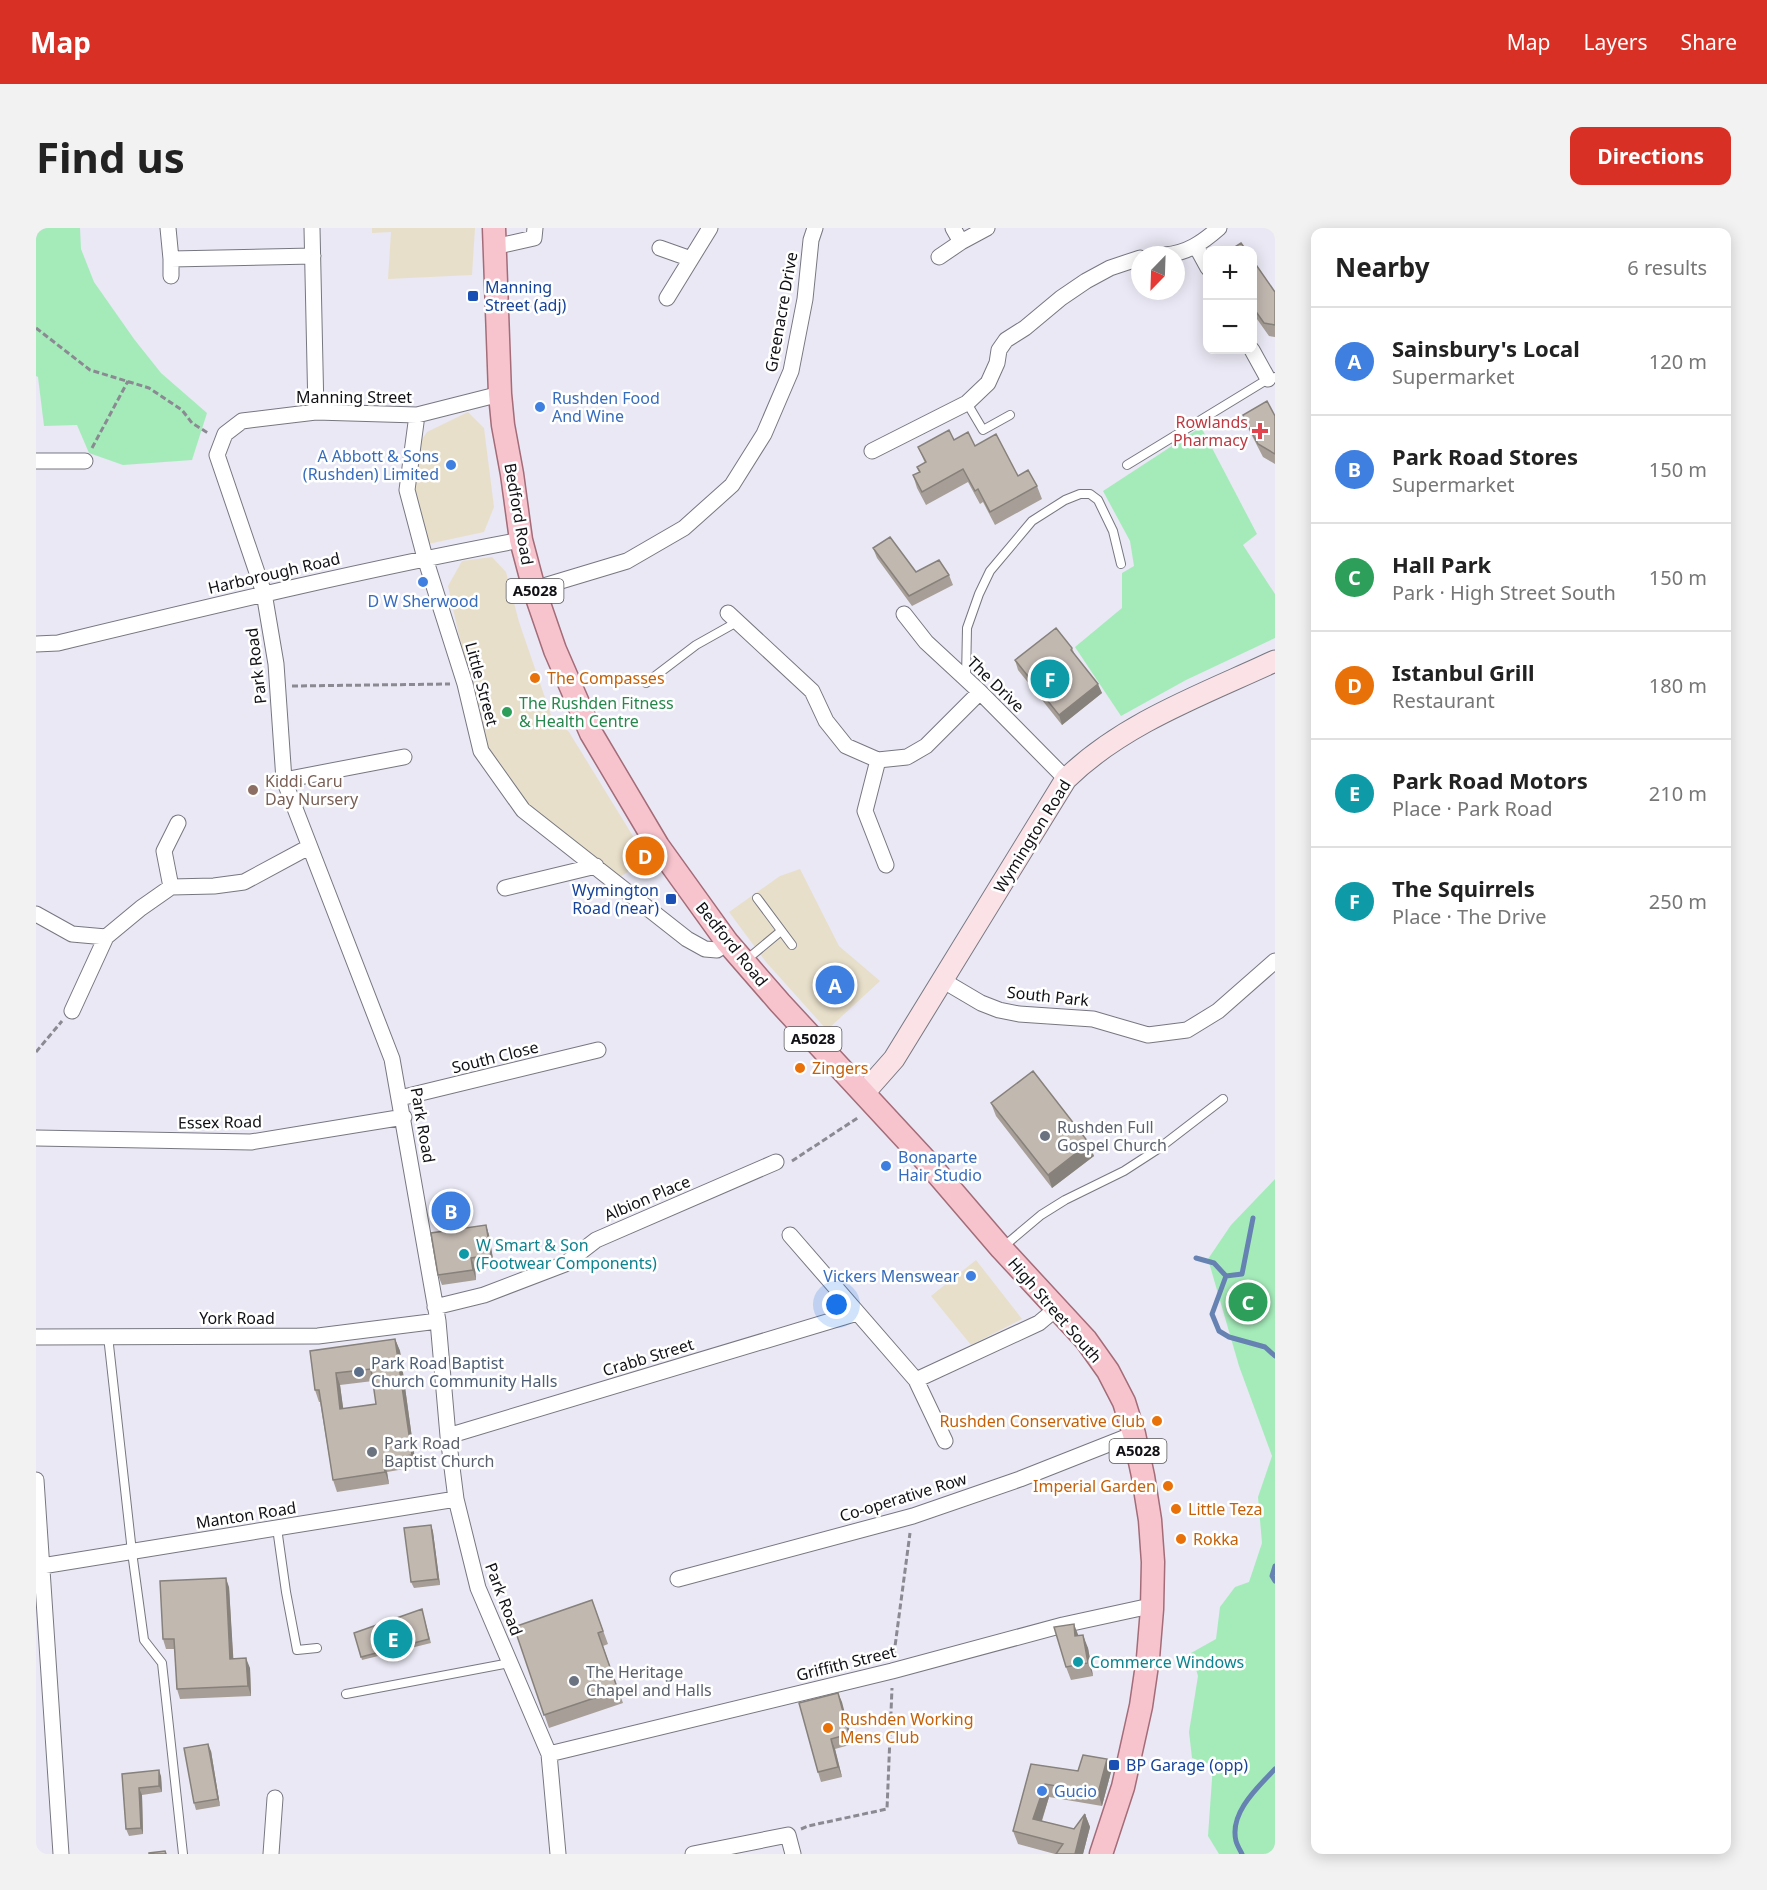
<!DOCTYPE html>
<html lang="en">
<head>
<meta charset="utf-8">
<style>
	body { margin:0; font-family:"Noto Sans",sans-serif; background:#f2f2f2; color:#222 }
	.controls { position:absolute; right:18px; top:18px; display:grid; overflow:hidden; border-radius:12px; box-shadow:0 3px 15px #0003 }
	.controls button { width:54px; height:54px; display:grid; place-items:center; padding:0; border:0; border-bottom:2px solid #e0e0e0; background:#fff; color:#222; font:30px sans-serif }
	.compass { position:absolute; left:1095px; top:18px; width:54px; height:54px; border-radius:50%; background:#fff; box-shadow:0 3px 15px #0003; rotate:203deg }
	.you { position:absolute; left:801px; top:1077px; width:21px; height:21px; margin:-15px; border:4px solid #fff; border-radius:50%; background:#1a73e8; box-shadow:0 0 0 9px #1a73e833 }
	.badge { display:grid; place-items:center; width:39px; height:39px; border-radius:50%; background:#d93025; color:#fff; font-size:20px; font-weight:700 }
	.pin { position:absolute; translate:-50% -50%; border:3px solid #fff; box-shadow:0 2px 6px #0006 }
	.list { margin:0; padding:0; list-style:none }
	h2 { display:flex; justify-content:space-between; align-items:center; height:78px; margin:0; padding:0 24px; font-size:26px }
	h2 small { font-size:20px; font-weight:400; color:#767676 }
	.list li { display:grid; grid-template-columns:39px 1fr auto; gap:18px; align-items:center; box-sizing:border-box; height:108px; padding:0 24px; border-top:2px solid #e0e0e0 }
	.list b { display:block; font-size:22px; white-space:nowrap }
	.list p { margin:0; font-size:20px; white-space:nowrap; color:#767676 }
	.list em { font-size:20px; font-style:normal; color:#767676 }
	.map { position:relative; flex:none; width:1239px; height:1626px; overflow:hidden; border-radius:12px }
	header { display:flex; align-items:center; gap:36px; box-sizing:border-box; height:84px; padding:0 30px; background:#d93025; color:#fff }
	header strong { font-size:28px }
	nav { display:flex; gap:33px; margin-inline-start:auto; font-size:21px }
	.intro { display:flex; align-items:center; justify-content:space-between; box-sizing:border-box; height:144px; padding:0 36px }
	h1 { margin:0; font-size:42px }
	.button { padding:15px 27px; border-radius:12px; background:#d93025; color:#fff; font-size:21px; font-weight:700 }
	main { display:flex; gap:36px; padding:0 36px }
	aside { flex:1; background:#fff; border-radius:12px; box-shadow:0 3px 15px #0003 }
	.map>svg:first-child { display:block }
	.commercial { fill:#e8dfca }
	.green { fill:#a5ebba }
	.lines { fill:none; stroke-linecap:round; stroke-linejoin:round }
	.stream { stroke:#6682b2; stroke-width:5 }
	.lane-casing { stroke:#777781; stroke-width:10 }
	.street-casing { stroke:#777781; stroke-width:17 }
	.secondary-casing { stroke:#777781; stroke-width:23 }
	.primary-casing { stroke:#a36c78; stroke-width:25 }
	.path { stroke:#8b8a93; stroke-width:3; stroke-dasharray:6 3; stroke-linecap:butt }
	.lane { stroke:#fff; stroke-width:8 }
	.street { stroke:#fff; stroke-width:15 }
	.secondary { stroke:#fbe2e6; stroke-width:21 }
	.primary { stroke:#f7c4ce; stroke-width:22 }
	.wall { fill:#a69e97; fill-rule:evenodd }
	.shaded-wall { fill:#87817b }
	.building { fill:#c1b8b0; stroke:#87817b; stroke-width:1.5; fill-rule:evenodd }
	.transit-dot { fill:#1a4fb4; stroke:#fff; stroke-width:2 }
	.shop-dot { fill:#3f7fe0; stroke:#fff; stroke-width:2 }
	.health-dot { fill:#e0444e; stroke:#fff; stroke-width:2 }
	.food-dot { fill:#e8710a; stroke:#fff; stroke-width:2 }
	.leisure-dot { fill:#2e9e5b; stroke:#fff; stroke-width:2 }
	.education-dot { fill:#8d6e63; stroke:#fff; stroke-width:2 }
	.worship-dot { fill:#6b7280; stroke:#fff; stroke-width:2 }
	.culture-dot { fill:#0f9aa8; stroke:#fff; stroke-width:2 }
	.service-dot { fill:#5c6f8a; stroke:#fff; stroke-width:2 }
	.labels { text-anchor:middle; stroke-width:5; stroke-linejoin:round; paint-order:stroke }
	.shield { fill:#fff; stroke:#58585b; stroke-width:1.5 }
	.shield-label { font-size:15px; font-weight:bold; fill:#111115 }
	.transit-label { font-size:16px; fill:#164399; stroke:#fff; text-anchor:start }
	.street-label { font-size:16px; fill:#111115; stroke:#fff }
	.shop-label { font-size:16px; fill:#366cbe; stroke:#fff; text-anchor:start }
	.health-label { font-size:16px; fill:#be3a42; stroke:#fff; text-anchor:end }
	.food-label { font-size:16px; fill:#c56008; stroke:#fff; text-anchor:start }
	.leisure-label { font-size:16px; fill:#27864d; stroke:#fff; text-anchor:start }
	.education-label { font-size:16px; fill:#785e54; stroke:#fff; text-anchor:start }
	.worship-label { font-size:16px; fill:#5b616d; stroke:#fff; text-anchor:start }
	.culture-label { font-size:16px; fill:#0d838f; stroke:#fff; text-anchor:start }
	.service-label { font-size:16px; fill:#4e5e75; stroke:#fff; text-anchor:start }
</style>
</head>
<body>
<header>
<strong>Map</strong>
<nav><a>Map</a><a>Layers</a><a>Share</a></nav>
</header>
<div class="intro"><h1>Find us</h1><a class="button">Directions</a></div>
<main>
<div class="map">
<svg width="1239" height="1626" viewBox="0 0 1239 1626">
	<rect width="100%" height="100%" fill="#e9e8f4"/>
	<path class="commercial" d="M336 0H439L436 47 352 51 355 4 336 5Z
		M432 184 448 200 458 279 448 304 392 316 379 270 382 217 391 204Z
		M456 329 470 344 483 394 515 487 533 504 611 631 584 649 490 581 452 520 428 430 412 358 426 333Z
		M764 641 803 718 844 753 791 802 730 734 693 684 744 648Z
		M940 1032 986 1091 935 1117 895 1068Z"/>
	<path class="green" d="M0 0H44L45 21 58 54 98 111 125 145 171 185 156 232 87 237 53 225 41 197 8 198 2 149 0 148Z
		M1165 199 1221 306 1207 317 1239 366V410L1150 452 1085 488 1039 419 1086 380V345L1098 338 1094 313 1067 263Z
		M1239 951V1626H1183L1172 1608 1177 1537 1156 1530 1153 1504 1162 1448 1155 1425 1180 1411 1184 1379 1199 1359 1213 1354 1226 1315 1222 1269 1236 1228 1203 1138 1172 1031 1195 997Z"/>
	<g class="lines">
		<path class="stream" d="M1217 990 1206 1046 1190 1048 1176 1086 1183 1103 1193 1109 1229 1119 1239 1128
			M1160 1030 1178 1035 1190 1048
			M1239 1338 1236 1348 1239 1353
			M1206 1626C1204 1622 1201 1617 1200 1613 1193 1585 1222 1559 1239 1541"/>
		<defs>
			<path id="lane" d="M931 175 947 202 974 187
				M1091 237 1232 151 1239 149
				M930 450 931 400 943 366 954 343 996 293 1029 272 1044 266H1054L1062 272 1077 303 1085 336
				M610 455 660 417 701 394
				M721 670 756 717
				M709 733 745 703
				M967 1019 1005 987 1029 972 1088 943 1122 921 1187 871
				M72 1108 96 1324 108 1412 126 1435 147 1626
				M241 1300 250 1364 261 1422 281 1420
				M310 1466 474 1435"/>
			<path id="street" d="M132 0 135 31 277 28
				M276 0 280 184
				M917 0 925 14
				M1160 18 1172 40
				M458 19 498 10 499 0
				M624 20 655 31
				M1129 27C1151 25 1166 15 1183 0
				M903 29 925 14 951 0
				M135 31V48
				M631 70 674 0
				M1216 122 1232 151
				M464 166 381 187 280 184 206 193 189 206 181 227 228 365 240 436 248 552 356 831 402 1093 412 1208 420 1271 442 1360 513 1526 522 1626
				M381 187 371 262 389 330 429 456 445 523 487 582 651 711 669 721 681 722 691 714
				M836 223 931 175 952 155 961 135 963 122 970 112 989 100 1025 70 1050 53 1074 40 1104 30
				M0 233H49
				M498 361 591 333 648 300 696 257 728 206 755 143 769 71 775 12 779 0
				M692 385 776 463 790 493 810 518 842 532 871 529 890 518 944 464
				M868 386 890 414 944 464 1030 551
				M0 416 22 415C176 378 329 341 485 312
				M842 532 829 583 850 637
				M248 552 368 529
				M135 659 128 623 142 595
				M469 660 560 638
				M0 686 36 706 70 709 105 680 135 659 178 658 208 654 273 619
				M906 752 945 775 963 782 983 786 1057 791 1112 807 1151 802 1182 783 1239 733
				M36 783 70 709
				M364 870 562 822
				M0 910 215 914 368 889
				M754 1007 880 1152 909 1213
				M399 1079 448 1067 529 1036 560 1012 740 934
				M0 1109 282 1108 402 1093
				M880 1152 1003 1095 1021 1080
				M412 1208 821 1085
				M0 1252 25 1626
				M6 1338 420 1271
				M642 1351 877 1288 984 1251 1098 1206
				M513 1526 856 1443 1027 1397 1105 1380 1116 1381
				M235 1626 239 1570
				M657 1626 752 1607 757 1626"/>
			<path id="secondary" d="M828 865 858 831 1030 551C1087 495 1168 466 1239 433"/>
			<path id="primary" d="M458 0 464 166 467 197 476 246 485 312 498 361 519 422 555 505 622 618 691 714 744 775 893 936 965 1020 1050 1112 1072 1143 1088 1174 1098 1206 1107 1248 1114 1292 1117 1334 1116 1381 1112 1430 1105 1478 1087 1559 1065 1626"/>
		</defs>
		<use href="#lane" class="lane-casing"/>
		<use href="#street" class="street-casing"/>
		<use href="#secondary" class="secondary-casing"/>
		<use href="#primary" class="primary-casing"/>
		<path class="path" d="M0 100 54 142 113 160 146 182 156 195 172 205
			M56 220 92 153
			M256 458 414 456
			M0 824 26 793
			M756 933 823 889
			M858 1426 874 1305
			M765 1601 772 1598 851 1581 856 1460"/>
		<use href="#lane" class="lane"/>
		<use href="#street" class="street"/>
		<use href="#secondary" class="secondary"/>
		<use href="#primary" class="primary"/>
	</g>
	<path class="wall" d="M1216 31 1239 64V109L1233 108 1216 84Z
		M1207 187 1239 188V236L1227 229 1212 200Z
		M918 212 939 218 982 248 1001 258 1006 271 959 297 947 274 944 276 932 254 890 277 881 260 877 247 883 244 881 239 889 235 882 219Z
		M837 320 880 344 913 347 917 357 876 378 841 330Z
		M1036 420 1039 427 1066 465 1026 497 982 442 979 432Z
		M955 875 1058 928 1016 960 960 888Z
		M450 997 453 1007 458 1037 439 1040 440 1052 406 1057 402 1047Z
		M359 1111 364 1123 380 1239 351 1244 353 1256 301 1264 297 1252 284 1174H283L279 1162 274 1123ZM337 1153 340 1176 307 1181 304 1157Z
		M395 1297 397 1304 404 1357 378 1360 375 1354Z
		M193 1359 197 1431 214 1440 215 1468 144 1471 141 1461 139 1421H130L127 1411Z
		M556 1372 572 1416 567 1418 587 1475 513 1500 478 1399Z
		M387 1385 395 1415 326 1432 318 1405Z
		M1043 1408 1052 1420 1057 1448 1035 1452 1030 1439Z
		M802 1465 817 1516 799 1521 806 1549 785 1554 782 1544Z
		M175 1523 184 1578 160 1582 158 1575Z
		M1071 1531 1075 1544 1066 1578 1013 1569 1006 1593 1038 1601 1049 1586 1054 1599 1047 1626H1019L982 1616 977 1603 995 1536 1042 1543Z
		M86 1546 125 1548 126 1564 106 1567 107 1606 93 1608 90 1601Z"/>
	<path class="shaded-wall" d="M1062 456 1066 465 1026 497 1023 487Z
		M1053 915 1058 928 1016 960 1012 947Z
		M450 997 453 1007 458 1037 455 1027Z
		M435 1030 439 1040 440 1052 437 1042Z
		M359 1111 364 1123 380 1239 376 1227Z
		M300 1145 304 1157 309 1193 304 1181Z
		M347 1232 351 1244 353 1256 349 1244Z
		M395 1297 397 1304 404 1357 402 1351Z
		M190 1350 193 1359 198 1441 194 1431Z
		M1038 1396 1043 1409 1039 1408Z
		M1047 1407 1052 1420 1057 1448 1052 1435Z
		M210 1430 214 1440 215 1468 212 1458Z
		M802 1465 806 1474 817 1516 813 1506Z
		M795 1511 799 1521 806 1549 802 1539Z
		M172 1516 175 1523 184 1578 182 1571Z
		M1071 1531 1075 1544 1066 1578 1062 1565Z
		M123 1542 125 1548 126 1564 123 1558Z
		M1009 1556 1013 1569 1002 1604 997 1591Z
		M103 1560 106 1567 107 1606 105 1600Z
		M1049 1586 1054 1599 1047 1626H1039Z"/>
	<path class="building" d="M1205 15 1210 22H1194Z
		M1216 31 1239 64V97L1228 95 1216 78Z
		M1231 173 1239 188V226L1222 216 1207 187Z
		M913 202 918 212 932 204 939 218 960 206 982 248 992 242 1001 258 954 284 942 261 939 263 927 241 886 264 877 247 884 244 881 239 890 234 882 219Z
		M854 309 880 344 903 332 913 347 873 368 837 320Z
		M1020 400 1036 420 1035 422 1062 456 1023 487 979 432Z
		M997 843 1053 915 1012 947 955 875Z
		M450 997 455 1027 435 1030 437 1042 402 1047 395 1005Z
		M359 1111 376 1227 347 1232 349 1244 297 1252 283 1162H279L274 1123ZM335 1141 340 1176 304 1181 300 1145Z
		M395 1297 402 1351 375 1354 368 1300Z
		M190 1350 194 1431 210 1430 212 1458 141 1461 138 1411H127L124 1353Z
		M556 1372 567 1403 562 1405 582 1462 508 1487 478 1399Z
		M386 1381 393 1411 325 1429 318 1405Z
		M1038 1396 1039 1408 1047 1407 1052 1435 1030 1439 1018 1399Z
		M802 1465 813 1506 795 1511 802 1539 782 1544 763 1475Z
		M172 1516 182 1571 158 1575 148 1520Z
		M1047 1527 1071 1531 1062 1565 1009 1556 997 1591 1038 1601 1049 1586 1039 1626H1020L1027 1616 977 1603 995 1536 1042 1543Z
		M123 1542V1558L103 1560 105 1600 90 1601 86 1546Z
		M129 1623 130 1626H113V1625Z"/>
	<g class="transit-dot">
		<rect x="431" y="62" width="12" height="12" rx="3"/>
		<rect x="629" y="665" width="12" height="12" rx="3"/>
		<rect x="1072" y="1531" width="12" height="12" rx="3"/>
	</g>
	<g class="shop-dot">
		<circle cx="504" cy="179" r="6"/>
		<circle cx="415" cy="237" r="6"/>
		<circle cx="387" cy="354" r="6"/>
		<circle cx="850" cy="938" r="6"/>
		<circle cx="935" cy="1048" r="6"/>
		<circle cx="1006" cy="1563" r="6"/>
	</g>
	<path class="health-dot" d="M1221 194h6v6h6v6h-6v6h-6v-6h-6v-6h6z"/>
	<g class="food-dot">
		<circle cx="499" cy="450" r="6"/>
		<circle cx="764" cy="840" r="6"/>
		<circle cx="1121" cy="1193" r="6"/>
		<circle cx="1132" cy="1258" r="6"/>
		<circle cx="1140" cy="1281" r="6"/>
		<circle cx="1145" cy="1311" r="6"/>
		<circle cx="792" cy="1500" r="6"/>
	</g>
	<circle class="leisure-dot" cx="471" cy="484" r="6"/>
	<circle class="education-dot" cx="217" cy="562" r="6"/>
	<g class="worship-dot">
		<circle cx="1009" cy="908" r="6"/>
		<circle cx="336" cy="1224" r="6"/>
		<circle cx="538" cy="1453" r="6"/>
	</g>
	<g class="culture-dot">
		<circle cx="428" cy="1026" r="6"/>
		<circle cx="1042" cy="1434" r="6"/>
	</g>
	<circle class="service-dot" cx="323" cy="1144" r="6"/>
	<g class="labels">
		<g class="shield">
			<rect x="470.5" y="351" width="57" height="24" rx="4.5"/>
			<rect x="748.5" y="799" width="57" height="24" rx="4.5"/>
			<rect x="1073.5" y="1211" width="57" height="24" rx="4.5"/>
		</g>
		<g class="shield-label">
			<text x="499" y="368">A5028</text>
			<text x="777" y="816">A5028</text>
			<text x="1102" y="1228">A5028</text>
		</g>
		<g class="transit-label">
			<text x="449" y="65">Manning<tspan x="449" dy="18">Street (adj)</tspan></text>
			<text x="623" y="668" text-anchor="end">Wymington<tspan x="623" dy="18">Road (near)</tspan></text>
			<text x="1090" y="1543">BP Garage (opp)</text>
		</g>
		<g class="street-label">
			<text transform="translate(745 84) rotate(-80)" y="6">Greenacre Drive</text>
			<text x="318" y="175">Manning Street</text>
			<text transform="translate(483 286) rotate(80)" y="6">Bedford Road</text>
			<text transform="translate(238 345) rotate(-13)" y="6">Harborough Road</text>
			<text transform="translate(220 438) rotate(-97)" y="6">Park Road</text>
			<text transform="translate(446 456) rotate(75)" y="6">Little Street</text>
			<text transform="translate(960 456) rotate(44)" y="6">The Drive</text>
			<text transform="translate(996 608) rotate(-58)" y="6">Wymington Road</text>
			<text transform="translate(696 716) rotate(51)" y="6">Bedford Road</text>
			<text transform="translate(1012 768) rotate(6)" y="6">South Park</text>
			<text transform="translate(459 829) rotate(-14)" y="6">South Close</text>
			<text transform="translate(184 894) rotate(-1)" y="6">Essex Road</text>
			<text transform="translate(387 897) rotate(80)" y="6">Park Road</text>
			<text transform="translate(611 970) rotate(-23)" y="6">Albion Place</text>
			<text transform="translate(1019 1082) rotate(49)" y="6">High Street South</text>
			<text x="201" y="1096">York Road</text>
			<text transform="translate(612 1129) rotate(-17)" y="6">Crabb Street</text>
			<text transform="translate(867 1269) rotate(-17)" y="6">Co-operative Row</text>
			<text transform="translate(210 1287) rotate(-9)" y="6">Manton Road</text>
			<text transform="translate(468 1371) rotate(69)" y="6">Park Road</text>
			<text transform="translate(810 1435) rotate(-14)" y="6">Griffith Street</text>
		</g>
		<g class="shop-label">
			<text x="516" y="176">Rushden Food<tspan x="516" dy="18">And Wine</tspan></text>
			<text x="403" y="234" text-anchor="end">A Abbott &amp; Sons<tspan x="403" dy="18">(Rushden) Limited</tspan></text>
			<text x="387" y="379" text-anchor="middle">D W Sherwood</text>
			<text x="862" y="935">Bonaparte<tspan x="862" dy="18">Hair Studio</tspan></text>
			<text x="923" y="1054" text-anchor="end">Vickers Menswear</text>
			<text x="1018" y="1569">Gucio</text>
		</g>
		<g class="health-label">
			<text x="1212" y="200">Rowlands<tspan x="1212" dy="18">Pharmacy</tspan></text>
		</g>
		<g class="food-label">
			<text x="511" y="456">The Compasses</text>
			<text x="776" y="846">Zingers</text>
			<text x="1109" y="1199" text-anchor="end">Rushden Conservative Club</text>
			<text x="1120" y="1264" text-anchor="end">Imperial Garden</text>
			<text x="1152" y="1287">Little Teza</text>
			<text x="1157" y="1317">Rokka</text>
			<text x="804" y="1497">Rushden Working<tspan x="804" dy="18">Mens Club</tspan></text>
		</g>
		<g class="leisure-label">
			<text x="483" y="481">The Rushden Fitness<tspan x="483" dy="18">&amp; Health Centre</tspan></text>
		</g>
		<g class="education-label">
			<text x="229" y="559">Kiddi Caru<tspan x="229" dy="18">Day Nursery</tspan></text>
		</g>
		<g class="worship-label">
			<text x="1021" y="905">Rushden Full<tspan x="1021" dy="18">Gospel Church</tspan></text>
			<text x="348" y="1221">Park Road<tspan x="348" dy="18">Baptist Church</tspan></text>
			<text x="550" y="1450">The Heritage<tspan x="550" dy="18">Chapel and Halls</tspan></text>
		</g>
		<g class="culture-label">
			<text x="440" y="1023">W Smart &amp; Son<tspan x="440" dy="18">(Footwear Components)</tspan></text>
			<text x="1054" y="1440">Commerce Windows</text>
		</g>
		<g class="service-label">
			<text x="335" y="1141">Park Road Baptist<tspan x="335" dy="18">Church Community Halls</tspan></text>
		</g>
	</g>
</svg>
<div class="controls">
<button>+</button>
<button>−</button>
</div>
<svg class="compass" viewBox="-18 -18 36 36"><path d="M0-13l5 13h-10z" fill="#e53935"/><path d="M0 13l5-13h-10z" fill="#767676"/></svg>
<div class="you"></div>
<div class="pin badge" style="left:799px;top:757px;background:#3f7fe0">A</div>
<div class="pin badge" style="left:415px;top:983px;background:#3f7fe0">B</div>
<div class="pin badge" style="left:1212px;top:1074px;background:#2e9e5b">C</div>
<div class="pin badge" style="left:609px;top:628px;background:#e8710a">D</div>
<div class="pin badge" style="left:357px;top:1411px;background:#0f9aa8">E</div>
<div class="pin badge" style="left:1014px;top:451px;background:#0f9aa8">F</div>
</div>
<aside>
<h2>Nearby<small>6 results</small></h2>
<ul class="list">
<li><span class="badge" style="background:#3f7fe0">A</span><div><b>Sainsbury's Local</b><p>Supermarket</p></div><em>120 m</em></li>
<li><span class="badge" style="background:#3f7fe0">B</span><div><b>Park Road Stores</b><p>Supermarket</p></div><em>150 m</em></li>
<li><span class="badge" style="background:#2e9e5b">C</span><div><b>Hall Park</b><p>Park · High Street South</p></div><em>150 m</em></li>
<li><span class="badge" style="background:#e8710a">D</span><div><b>Istanbul Grill</b><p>Restaurant</p></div><em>180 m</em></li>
<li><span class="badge" style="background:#0f9aa8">E</span><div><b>Park Road Motors</b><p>Place · Park Road</p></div><em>210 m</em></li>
<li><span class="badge" style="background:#0f9aa8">F</span><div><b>The Squirrels</b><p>Place · The Drive</p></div><em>250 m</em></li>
</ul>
</aside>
</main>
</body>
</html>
